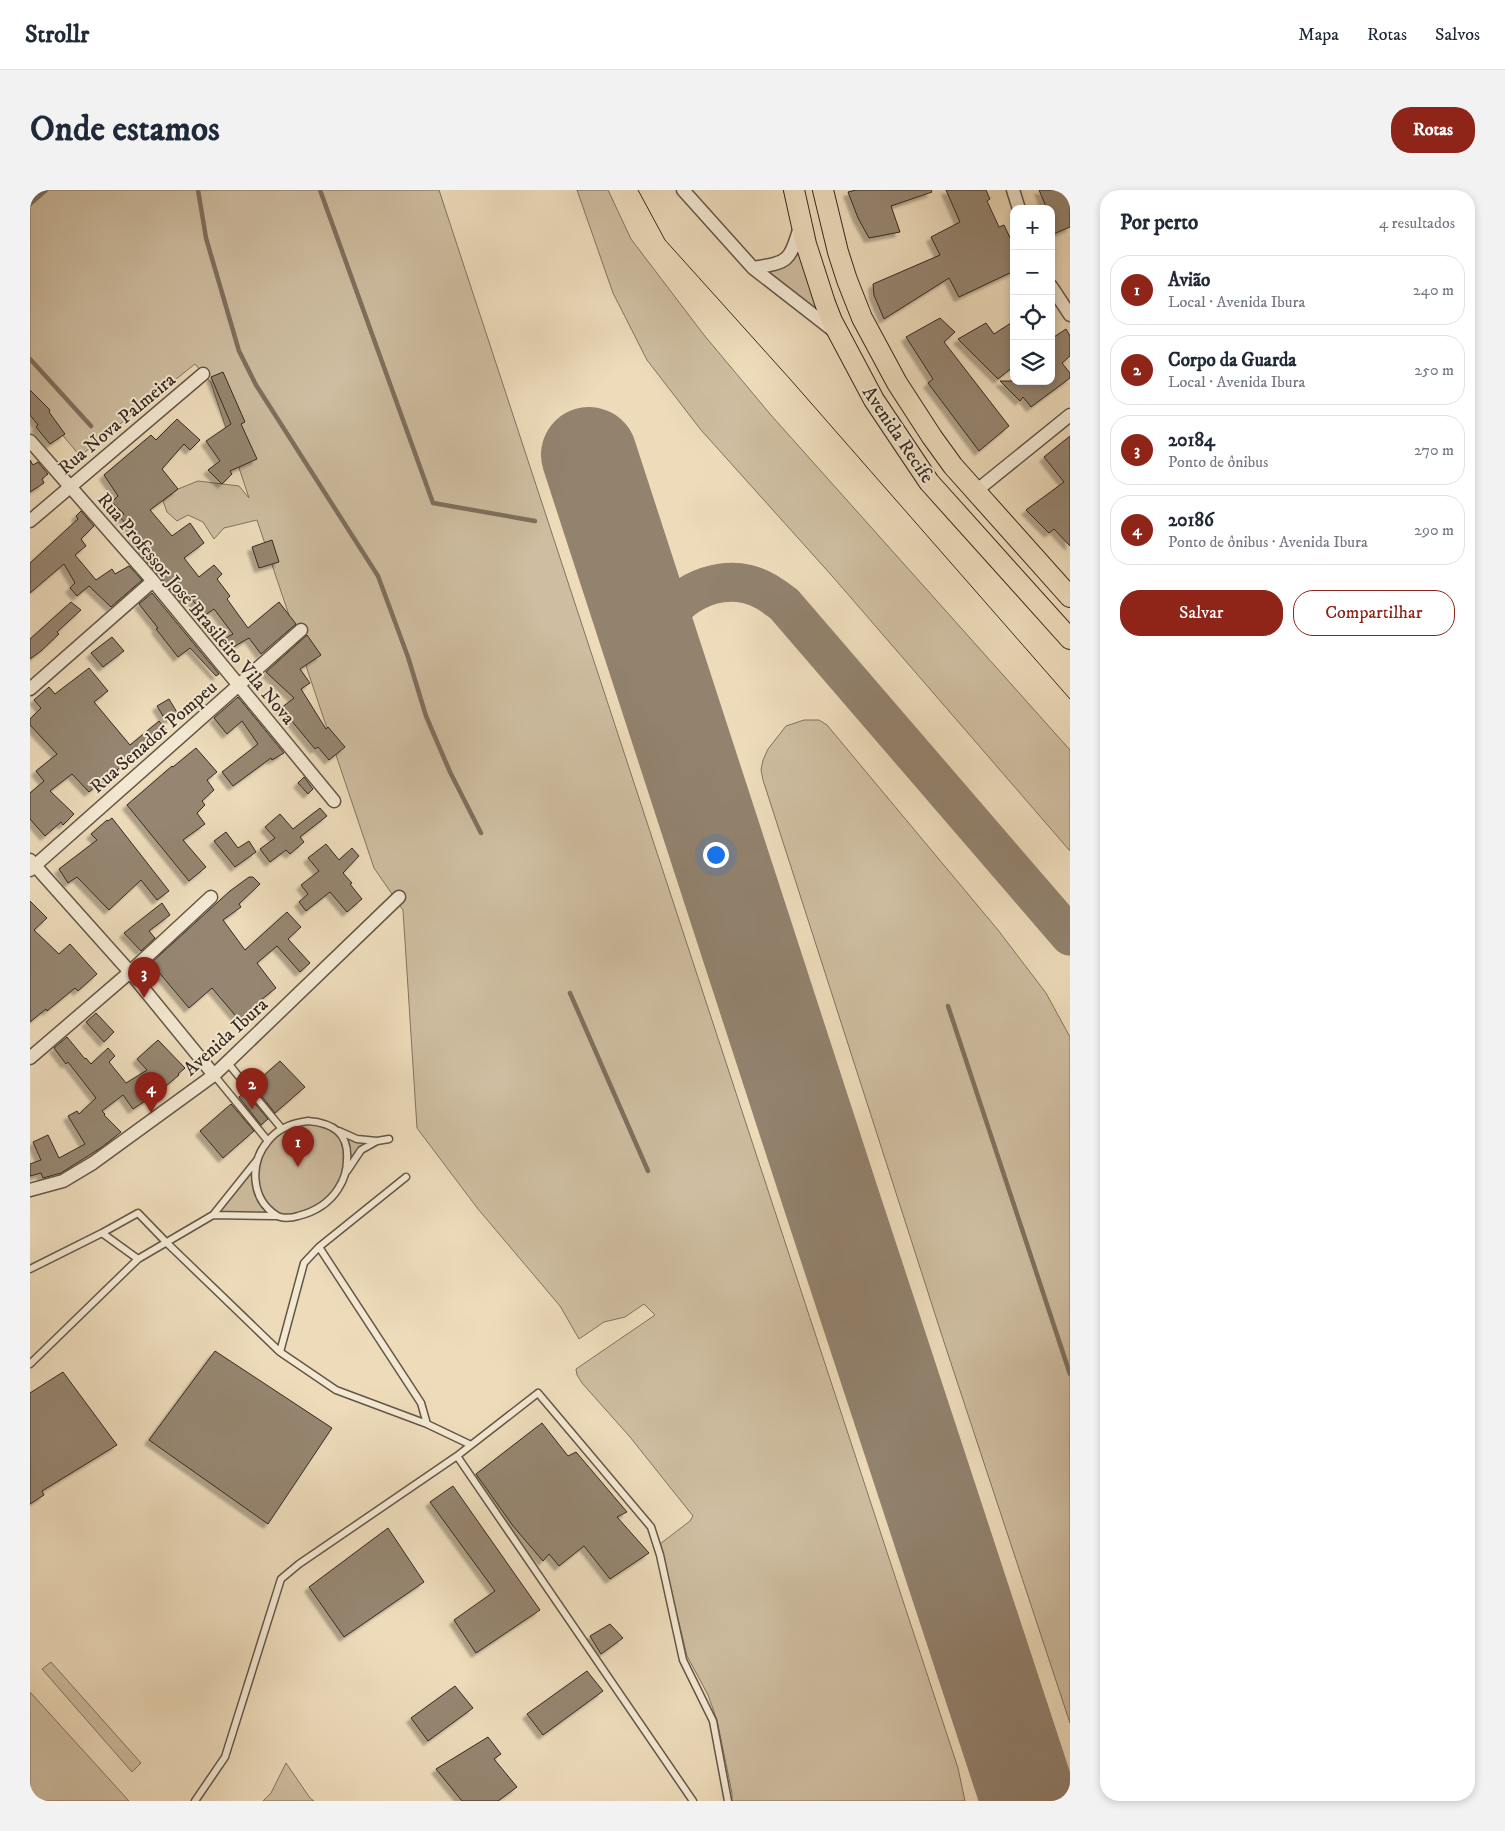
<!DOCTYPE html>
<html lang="pt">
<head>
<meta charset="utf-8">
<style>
	body { margin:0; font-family:"IM FELL DW Pica",serif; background:#f2f2f3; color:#1f2937 }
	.controls { position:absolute; right:15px; top:15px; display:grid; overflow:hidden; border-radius:10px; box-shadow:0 2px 8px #0003 }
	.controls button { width:45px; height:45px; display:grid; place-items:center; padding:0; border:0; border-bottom:1px solid #e0e1e3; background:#fff; color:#1f2937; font:25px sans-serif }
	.you { position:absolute; left:685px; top:664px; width:18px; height:18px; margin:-12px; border:4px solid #fff; border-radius:50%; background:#1a73e8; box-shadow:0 0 0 8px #1a73e833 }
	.badge { display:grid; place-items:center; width:32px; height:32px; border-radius:50%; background:#8f2418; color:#fff; font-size:16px; font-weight:700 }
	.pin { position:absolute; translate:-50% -41px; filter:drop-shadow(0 1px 2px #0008) }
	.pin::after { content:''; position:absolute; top:26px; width:18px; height:15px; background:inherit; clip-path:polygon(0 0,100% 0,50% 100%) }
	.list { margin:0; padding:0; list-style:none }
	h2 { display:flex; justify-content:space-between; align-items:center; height:65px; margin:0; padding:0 20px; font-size:21px }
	h2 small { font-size:16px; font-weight:400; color:#747a83 }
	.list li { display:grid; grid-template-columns:32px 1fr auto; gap:15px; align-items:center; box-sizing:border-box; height:70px; margin:0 10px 10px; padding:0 10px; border:1px solid #e0e1e3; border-radius:20px }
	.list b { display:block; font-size:19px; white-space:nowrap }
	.list p { margin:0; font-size:16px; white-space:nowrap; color:#747a83 }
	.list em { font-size:16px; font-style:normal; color:#747a83 }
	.actions { display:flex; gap:10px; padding:15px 20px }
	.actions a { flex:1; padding:11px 0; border:1px solid #8f2418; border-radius:20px; text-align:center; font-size:18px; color:#8f2418 }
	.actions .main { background:#8f2418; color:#fff }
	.icon { flex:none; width:28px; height:28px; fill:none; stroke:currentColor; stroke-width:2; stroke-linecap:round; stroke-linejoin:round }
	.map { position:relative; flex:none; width:1040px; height:1611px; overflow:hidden; border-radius:20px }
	header { display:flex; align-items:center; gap:30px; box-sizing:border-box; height:70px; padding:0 25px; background:#fff; border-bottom:1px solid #e0e1e3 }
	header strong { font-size:24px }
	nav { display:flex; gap:28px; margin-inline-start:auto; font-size:18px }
	.intro { display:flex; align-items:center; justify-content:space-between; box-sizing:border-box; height:120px; padding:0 30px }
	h1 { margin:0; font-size:35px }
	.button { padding:12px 22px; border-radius:20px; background:#8f2418; color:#fff; font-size:18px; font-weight:700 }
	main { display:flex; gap:30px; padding:0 30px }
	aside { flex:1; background:#fff; border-radius:20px; box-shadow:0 2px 8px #0003 }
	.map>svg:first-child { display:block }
	.green { fill:#cebda0; stroke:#827360 }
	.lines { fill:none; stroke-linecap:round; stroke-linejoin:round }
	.stream { stroke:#7f6f5e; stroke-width:4.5 }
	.taxiway { stroke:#92826e; stroke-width:39 }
	.runway { stroke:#92826e; stroke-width:96 }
	.building { fill:#968671; stroke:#372921; filter:url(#shadow) }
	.service-casing { stroke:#645647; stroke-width:9 }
	.minor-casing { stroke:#645647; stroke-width:15 }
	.primary-casing { stroke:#372921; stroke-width:22 }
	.service { stroke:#f3e8d2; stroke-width:6 }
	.minor { stroke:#f3e8d2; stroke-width:12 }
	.primary { stroke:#eddbba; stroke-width:20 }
	.tram { stroke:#372921; stroke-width:1 }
	.labels { text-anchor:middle; stroke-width:4; stroke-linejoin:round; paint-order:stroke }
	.street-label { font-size:19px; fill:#372921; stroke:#f3e8d2 }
</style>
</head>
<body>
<header>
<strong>Strollr</strong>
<nav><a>Mapa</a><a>Rotas</a><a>Salvos</a></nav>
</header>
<div class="intro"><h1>Onde estamos</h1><a class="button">Rotas</a></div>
<main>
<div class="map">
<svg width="1040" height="1611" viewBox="0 0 1040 1611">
	<defs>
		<filter id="shadow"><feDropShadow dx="-4.5" dy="4.5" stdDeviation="1" flood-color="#0004"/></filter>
	</defs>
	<rect width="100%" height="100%" fill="#eddbba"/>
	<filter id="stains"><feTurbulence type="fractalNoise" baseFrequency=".004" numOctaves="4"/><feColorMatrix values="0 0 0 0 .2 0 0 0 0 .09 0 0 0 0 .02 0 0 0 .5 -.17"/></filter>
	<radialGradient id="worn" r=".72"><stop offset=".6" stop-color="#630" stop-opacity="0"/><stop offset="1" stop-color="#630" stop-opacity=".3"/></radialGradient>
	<path class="green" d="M3 0H409L928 1578 935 1611H702V1603L687 1530 678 1505 657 1466 630 1354 660 1331 663 1326 600 1247 552 1193 547 1185 546 1179 625 1125 614 1114 595 1127 574 1132 549 1149 530 1116 448 1019 387 938 373 720 344 678 227 330 194 338 184 349 173 332 158 325 147 331 137 322 133 311 148 299 168 291 209 296 219 308 181 193 165 174 50 266 0 206V2Z
		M547 0H578L601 49 674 145 740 224 1040 560V661L803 387 671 240 617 170 583 103Z
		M769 51 799 132 731 80Z
		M774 530H789L797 535 968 740 1016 803 1040 847V1533L914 1152 733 590 731 580 733 570 738 559 756 536Z
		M278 931 327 949 347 951 331 960 299 1010 263 1028 183 1025 238 951 252 939Z
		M21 1472 111 1573 102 1582 12 1479Z
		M0 1502 99 1611H0Z
		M256 1573 280 1608 284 1611H233L241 1603Z"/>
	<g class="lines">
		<path class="stream" d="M168 0 176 48 209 161 226 195 348 386 378 467 396 526 420 582 451 643
			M290 0 403 313 505 331
			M0 14 16 0
			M0 169 61 236
			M540 803 618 981
			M918 816 1040 1184"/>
		<path class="taxiway" d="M633 493C630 477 626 459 630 443 640 407 682 386 717 394 731 397 742 405 754 414L1040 746
			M977 1611 985 1567"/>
		<path class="runway" d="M559 265 802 1012 999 1611"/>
	</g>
	<path class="building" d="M826 0H901L902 2 861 16 870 42 839 48 828 28 818 2Z
		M916 0H956L960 9 957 11 969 37 974 35 984 56V81L929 107 919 88 854 129 844 105 843 94 910 65 901 47 930 32Z
		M1009 0H1040V37L1021 45V19H1017Z
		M910 128 925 142 914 152 979 236 949 261 898 193 903 189 876 147Z
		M984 131V176L968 189 928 149 956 133 964 144Z
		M1036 139 1040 146V166L1032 173 1040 183V188L1001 217 993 207 990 211 970 191H1021V149Z
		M193 182 215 232 211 234 227 269 200 281 202 284 192 294 178 280 190 271 176 251 201 234 181 187Z
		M0 200 20 220 19 222 35 244 20 254 6 237 8 235 0 225Z
		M147 229 170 250 160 260 154 254 132 279 148 299 120 320 142 346 160 333 174 353 154 368 169 387 184 375 192 384 187 389 200 406 197 409 218 438 249 412 266 434 231 464 219 448 200 459 194 449 203 444 184 419 174 426 161 408 153 414 113 367 118 364 104 347 106 346 90 327 94 324 82 312 88 306 74 285 121 245 126 250Z
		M1040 246V356L1024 339 1019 343 996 320 1034 292 1014 267Z
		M0 270 3 275 8 272 18 284 12 289 14 293 0 302Z
		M51 321 64 336 51 349 56 356 45 365 66 390 82 379 85 384 99 376 112 390 81 417 59 396 47 406 40 398 45 393 34 374 0 403V373L48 329 46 326Z
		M242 350 249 372 229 378 222 357Z
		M122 403 189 484 186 486 160 458 148 467 126 439 128 438 109 414Z
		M41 412 51 420 27 442 29 444 11 461 0 469V449Z
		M277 445 291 465 270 479 280 493 271 499 296 539 298 537 315 557 299 570 288 557 285 559 251 518 264 508 236 482Z
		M82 447 94 461 73 477 61 463Z
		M59 478 78 501 64 512 100 555 129 531 137 541 87 580 88 581 74 593 72 591 59 602 42 584 20 601 44 624 33 635 31 632 15 646 0 629V603L14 591 6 581 27 564 0 535V529L11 518 4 510 19 497 25 504Z
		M208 507 254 563 242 570 241 568 203 596 192 582 228 554 212 531 197 544 184 528Z
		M139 509 148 524 136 531 127 516Z
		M166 558 187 582 177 590 184 600 172 611 175 615 167 623 175 634 153 650 176 677 159 691 97 615 142 576 143 577Z
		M274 587 283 599 278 604 268 593Z
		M290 618 297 626 270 647 274 652 260 664 256 660 240 672 230 659 245 648 235 637 250 624 263 639Z
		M82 628 139 701 127 710 111 690 79 720 47 687 38 693 29 679 67 650 61 644 77 630 78 631Z
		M196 642 208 658 219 651 226 662 205 677 184 651Z
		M296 654 309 670 322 658 329 666 313 683 322 693 320 694 332 709 317 722 300 702 276 721 269 712 278 704 271 695 289 681 278 668Z
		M219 687H223L230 694 209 714 211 717 193 730 215 760 257 722 271 737 258 749 280 773 270 782 247 756 227 773 246 798 226 814 228 815 210 831 182 798 159 818 121 773 200 701Z
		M0 711 17 728 4 740 29 764 40 754 67 784 48 801 45 798 17 821 16 819 0 832Z
		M132 713 140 725 119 741 125 748 111 761 94 743Z
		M66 823 84 842 74 852 56 832Z
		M37 847 55 869 56 868 61 874 78 858 85 866 79 872 96 893 117 880 107 869 128 850 155 878 148 884 149 885 130 901 103 919 93 905 72 921 75 924 74 925 91 942 72 957 31 983 13 988 11 983 0 986V974L11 970 3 952 18 945 29 968 55 954 38 926 47 921 49 924 66 908 38 872 36 874 24 858Z
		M250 871 275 897 245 923 223 895Z
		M215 902 238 929 231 935 209 907Z
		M201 914 224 941 193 968 170 941Z
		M185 1161 302 1238 238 1334 119 1250Z
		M33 1182 87 1255 12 1301 14 1305 0 1314V1203Z
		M512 1233 538 1266 546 1262 597 1322 587 1327 619 1363 580 1389 554 1356 529 1376 519 1364 513 1371 483 1336 446 1284Z
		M423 1296 510 1420 446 1463 424 1430 465 1401 400 1312Z
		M358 1338 394 1392 314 1447 279 1397Z
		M580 1434 593 1448 571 1464 560 1446Z
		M557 1481 573 1501 513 1545 497 1524Z
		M425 1496 443 1518 398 1551 381 1528Z
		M458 1547 471 1564 464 1569 487 1597 468 1611H432L406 1579Z"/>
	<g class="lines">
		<defs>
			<path id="service" d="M197 872 252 939
				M184 885 238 951
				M278 931C303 933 319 943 317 970 317 981 314 990 308 999 299 1013 284 1022 268 1026 262 1028 251 1029 246 1025 221 1009 219 973 238 951 247 939 263 933 278 931Z
				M309 941 327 949 347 951 331 960 317 981
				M347 951 359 949
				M227 970 183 1025 247 1026
				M289 1057 391 1213 397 1234
				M108 1069 72 1043 108 1023 137 1053 250 1162 306 1200 397 1234 441 1255
				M0 1079 72 1043
				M250 1162 274 1073 289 1057 376 987
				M0 1174 108 1069 183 1025
				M427 1266 663 1611
				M165 1611 195 1567 251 1389 269 1374 427 1266 508 1203 621 1337 630 1365 653 1470 683 1531 698 1611"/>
			<path id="minor" d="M653 0 723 78 804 141
				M983 0 989 19
				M723 78C759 72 759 72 770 37
				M1021 96 1040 125
				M0 251 123 391 304 611
				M946 301 1040 225
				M0 331 173 184
				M0 499 123 391
				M0 670 100 782 184 885
				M0 680 271 440
				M0 868 100 782 181 707
				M0 1000 33 991 63 973 184 885 369 707"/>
			<path id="primary" d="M764 0 776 54 795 113 802 131 844 210 899 292 1040 449
				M793 0 808 62 817 90 832 128 867 193 902 247 923 276 1040 407"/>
		</defs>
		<use href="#service" class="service-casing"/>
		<use href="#minor" class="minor-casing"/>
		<use href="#primary" class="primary-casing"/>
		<use href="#service" class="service"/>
		<use href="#minor" class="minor"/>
		<use href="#primary" class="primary"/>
		<path class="tram" d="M608 0 635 50 760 189 1040 509"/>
	</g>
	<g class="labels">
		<g class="street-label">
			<text transform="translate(86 233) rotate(-40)" y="7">Rua Nova Palmeira</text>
			<text transform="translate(869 244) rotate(56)" y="7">Avenida Recife</text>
			<text transform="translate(167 418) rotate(50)" y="7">Rua Professor José Brasileiro Vila Nova</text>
			<text transform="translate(123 546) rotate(-41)" y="7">Rua Senador Pompeu</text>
			<text transform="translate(195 846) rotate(-42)" y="7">Avenida Ibura</text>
		</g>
	</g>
	<rect width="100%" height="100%" filter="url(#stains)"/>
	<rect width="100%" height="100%" fill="url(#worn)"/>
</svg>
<div class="controls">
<button>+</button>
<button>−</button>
<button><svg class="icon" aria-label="locate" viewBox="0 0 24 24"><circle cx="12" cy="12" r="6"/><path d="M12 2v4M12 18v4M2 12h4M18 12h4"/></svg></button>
<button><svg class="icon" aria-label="layers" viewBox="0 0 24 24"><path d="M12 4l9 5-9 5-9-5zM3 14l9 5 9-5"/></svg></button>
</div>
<div class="you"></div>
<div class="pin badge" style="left:268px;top:977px">1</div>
<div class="pin badge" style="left:222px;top:919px">2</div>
<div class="pin badge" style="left:114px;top:808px">3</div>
<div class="pin badge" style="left:121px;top:923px">4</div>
</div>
<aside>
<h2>Por perto<small>4 resultados</small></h2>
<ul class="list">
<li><span class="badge">1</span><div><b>Avião</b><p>Local · Avenida Ibura</p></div><em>240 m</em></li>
<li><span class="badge">2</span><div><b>Corpo da Guarda</b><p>Local · Avenida Ibura</p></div><em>250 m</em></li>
<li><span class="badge">3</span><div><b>20184</b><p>Ponto de ônibus</p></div><em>270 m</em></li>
<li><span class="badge">4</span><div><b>20186</b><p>Ponto de ônibus · Avenida Ibura</p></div><em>290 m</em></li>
</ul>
<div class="actions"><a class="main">Salvar</a><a>Compartilhar</a></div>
</aside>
</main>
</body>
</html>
